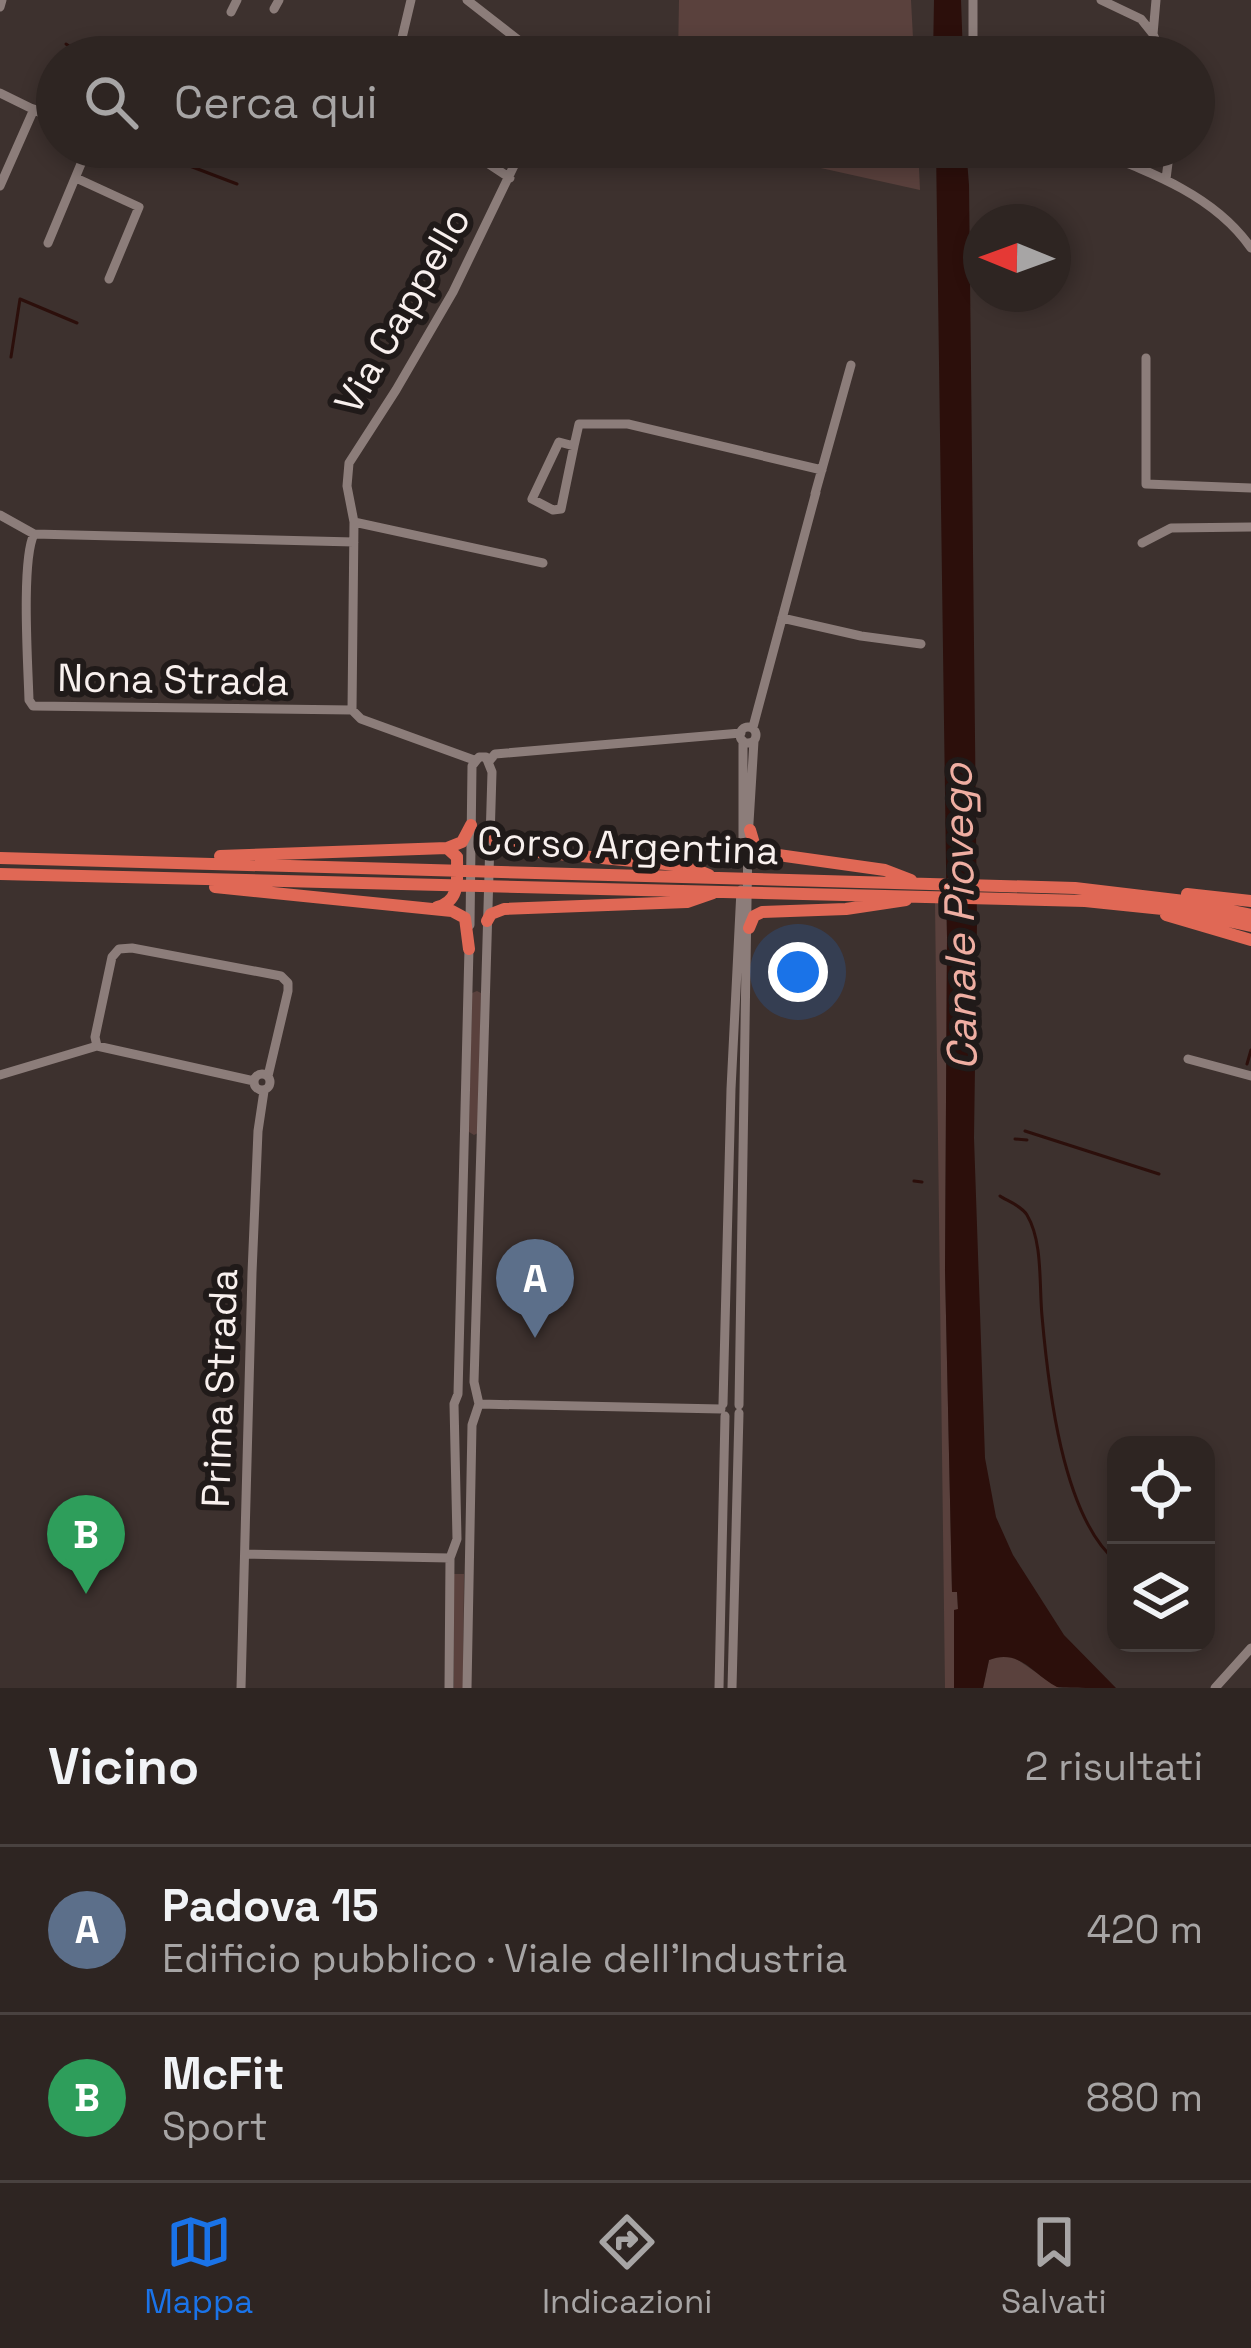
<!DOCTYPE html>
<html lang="it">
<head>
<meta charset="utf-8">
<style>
	body { margin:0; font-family:"Space Grotesk",sans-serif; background:#362d2a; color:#f1f3f6 }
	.controls { position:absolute; right:36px; bottom:36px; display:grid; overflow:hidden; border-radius:24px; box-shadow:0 6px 18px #0003 }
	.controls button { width:108px; height:108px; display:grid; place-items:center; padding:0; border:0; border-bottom:3px solid #494240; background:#2e2522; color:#f1f3f6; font:60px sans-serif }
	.compass { position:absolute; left:963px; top:204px; width:108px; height:108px; border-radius:50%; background:#2e2522; box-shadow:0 6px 18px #0003; rotate:271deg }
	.you { position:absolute; left:798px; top:972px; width:42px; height:42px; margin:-30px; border:9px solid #fff; border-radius:50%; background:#1a73e8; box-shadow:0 0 0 18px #1a73e833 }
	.badge { display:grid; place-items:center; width:78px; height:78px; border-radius:50%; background:#1a73e8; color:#fff; font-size:39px; font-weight:700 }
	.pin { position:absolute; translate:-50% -99px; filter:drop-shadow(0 3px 6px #0008) }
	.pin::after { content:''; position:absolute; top:63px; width:42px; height:36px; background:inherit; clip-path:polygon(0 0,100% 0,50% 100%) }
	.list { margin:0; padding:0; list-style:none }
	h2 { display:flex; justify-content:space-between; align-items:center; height:156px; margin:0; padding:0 48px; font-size:51px }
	h2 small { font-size:39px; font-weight:400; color:#a7a5a5 }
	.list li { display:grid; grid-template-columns:78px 1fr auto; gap:36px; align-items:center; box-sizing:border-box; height:168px; padding:0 48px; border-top:3px solid #494240 }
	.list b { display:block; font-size:45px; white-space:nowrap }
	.list p { margin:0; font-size:39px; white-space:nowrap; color:#a7a5a5 }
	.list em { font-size:39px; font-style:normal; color:#a7a5a5 }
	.icon { flex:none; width:66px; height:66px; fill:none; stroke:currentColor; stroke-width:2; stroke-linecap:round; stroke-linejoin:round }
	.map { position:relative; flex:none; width:1251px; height:1688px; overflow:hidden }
	.search { position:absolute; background:#2e2522; box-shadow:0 6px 18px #0003; left:36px; right:36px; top:36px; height:132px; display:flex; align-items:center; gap:30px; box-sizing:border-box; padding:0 42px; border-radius:66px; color:#a7a5a5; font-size:45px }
	.sheet { height:492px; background:#2e2522 }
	nav { display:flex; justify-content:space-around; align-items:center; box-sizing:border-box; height:168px; border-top:3px solid #494240; background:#2e2522; font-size:33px; color:#a7a5a5 }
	nav a { display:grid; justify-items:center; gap:6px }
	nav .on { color:#1a73e8 }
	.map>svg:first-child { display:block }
	.green { fill:#5a413d }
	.water { fill:#2c0f0b }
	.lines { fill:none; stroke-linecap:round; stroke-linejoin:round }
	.stream { stroke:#2c0f0b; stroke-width:3 }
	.minor { stroke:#8c7d7a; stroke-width:9 }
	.highway { stroke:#e06855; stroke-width:12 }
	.labels { text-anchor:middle; stroke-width:12; stroke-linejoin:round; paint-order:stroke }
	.street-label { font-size:39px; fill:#f8f0ee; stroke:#201a19 }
	.water-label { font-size:42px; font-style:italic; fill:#efaea2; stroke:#201a19 }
</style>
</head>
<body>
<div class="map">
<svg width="1251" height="1688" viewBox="0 0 1251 1688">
	<rect width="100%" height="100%" fill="#3d312e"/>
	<path class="green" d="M679 0H911L914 57H678Z
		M726 147H918L920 190Z
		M935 903H946L947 937 945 1270 952 1591H957L958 1610 954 1611V1688H945Z
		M477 991 481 993 478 1133 474 1135 469 1132 472 993Z
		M454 1574H464L463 1688H454Z
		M999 1656H1012L1059 1688H983L989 1660Z"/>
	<path class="water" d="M934 0H961L963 57H933Z
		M936 147H966L969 185 977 921 974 1138 985 1458 996 1517 1013 1555 1064 1635 1116 1688C1101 1688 1071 1688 1057 1687 1033 1675 1020 1648 989 1660L983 1688H954V1610L958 1609 957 1592H952L945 1270 947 937Z"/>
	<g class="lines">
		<path class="stream" d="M66 44 85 57
			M140 147 237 184
			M11 357 20 299 77 323
			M1247 1064 1251 1050
			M1025 1131 1159 1174
			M1015 1139 1027 1140
			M914 1181 922 1182
			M1000 1196C1005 1200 1021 1205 1027 1215 1043 1242 1039 1284 1042 1316 1048 1384 1062 1516 1116 1561"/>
		<path class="minor" d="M411 0 402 38 430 57
			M467 0 521 42 530 57
			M973 0V57
			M1101 0 1141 19 1153 34
			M1156 0 1153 34 1162 57
			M0 7 2 0
			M274 9 279 0
			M231 12 237 0
			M397 57 402 38
			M0 93 57 121
			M463 147 510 178
			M1085 147C1145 170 1213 193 1251 248
			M76 178 139 207 109 279
			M1166 179 1170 147
			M0 186 34 109
			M48 243 88 147
			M1146 358V484L1251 488
			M574 446 561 509 553 510 532 499 559 442 574 446 579 424H628L822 470
			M815 494 851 365
			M0 515 34 534 354 542
			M354 522 543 563
			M34 534C21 561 28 665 29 700L33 706 352 710 361 719 474 760
			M1142 543 1171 528 1251 527
			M782 618 861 636 921 644
			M352 710 354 522 347 486 349 463 396 390 453 292 523 147
			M740 735a8 8 0 1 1 16 0a8 8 0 1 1-16 0Z
			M753 727 816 492
			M490 760 495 754 741 733
			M743 843V741
			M97 1046 95 1037 112 957 119 949 132 948 281 976 288 983V991L268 1076
			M1188 1059 1251 1076
			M254 1082a8 8 0 1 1 16 0a8 8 0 1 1-16 0Z
			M0 1075 97 1046 254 1081
			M479 1404 721 1409
			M723 1404 731 1089 741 890
			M739 1405 748 839 754 741
			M245 1554 450 1558
			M241 1688 252 1273 258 1131 264 1091
			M449 1688 450 1558 457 1539 454 1404 458 1394 469 948
			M467 1688 472 1425 479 1404 474 1382 492 772 486 757H479L472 766 470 925
			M719 1688 725 1416
			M732 1688 739 1413
			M1215 1688 1251 1648"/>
		<path class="highway" d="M491 829 495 841 506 849 687 866 709 875
			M750 830 755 847 764 853 885 870 911 880
			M220 856 447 848 462 842 471 825
			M0 858 1075 888 1184 901 1251 915
			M0 874 1085 901 1182 911 1251 926
			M215 887 452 911 465 918 469 949
			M1187 894 1251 901
			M437 907C461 901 457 879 457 857L447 848
			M1166 915 1251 940
			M487 921 491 914 504 909 687 902 713 893
			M749 928 754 916 762 912 846 909 906 900"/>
	</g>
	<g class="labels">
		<g class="street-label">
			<text transform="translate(402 310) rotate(-60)" y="14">Via Cappello</text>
			<text transform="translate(173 679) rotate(1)" y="14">Nona Strada</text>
			<text transform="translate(628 845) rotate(2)" y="14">Corso Argentina</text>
			<text transform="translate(219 1388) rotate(-88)" y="14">Prima Strada</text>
		</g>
		<g class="water-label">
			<text transform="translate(959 917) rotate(-91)" y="15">Canale Piovego</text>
		</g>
	</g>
</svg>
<div class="controls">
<button><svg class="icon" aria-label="locate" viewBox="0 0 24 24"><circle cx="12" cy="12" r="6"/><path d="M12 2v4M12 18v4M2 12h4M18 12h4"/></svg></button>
<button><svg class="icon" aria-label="layers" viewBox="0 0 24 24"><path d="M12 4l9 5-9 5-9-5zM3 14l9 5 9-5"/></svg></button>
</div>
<svg class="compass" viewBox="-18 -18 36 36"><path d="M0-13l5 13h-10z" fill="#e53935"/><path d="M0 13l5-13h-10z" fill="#a7a5a5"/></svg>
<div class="you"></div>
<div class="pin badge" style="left:535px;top:1338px;background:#5c6f8a">A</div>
<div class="pin badge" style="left:86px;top:1594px;background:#2e9e5b">B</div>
<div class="search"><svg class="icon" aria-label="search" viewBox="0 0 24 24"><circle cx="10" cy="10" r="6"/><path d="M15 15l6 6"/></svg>Cerca qui</div>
</div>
<section class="sheet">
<h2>Vicino<small>2 risultati</small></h2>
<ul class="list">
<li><span class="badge" style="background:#5c6f8a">A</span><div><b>Padova 15</b><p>Edificio pubblico · Viale dell'Industria</p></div><em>420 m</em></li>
<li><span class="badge" style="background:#2e9e5b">B</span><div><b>McFit</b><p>Sport</p></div><em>880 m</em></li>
</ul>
</section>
<nav>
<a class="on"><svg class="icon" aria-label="map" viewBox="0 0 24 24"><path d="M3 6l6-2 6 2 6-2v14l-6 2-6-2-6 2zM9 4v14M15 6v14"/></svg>Mappa</a>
<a><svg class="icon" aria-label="directions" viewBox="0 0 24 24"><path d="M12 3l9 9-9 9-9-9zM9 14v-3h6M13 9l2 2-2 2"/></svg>Indicazioni</a>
<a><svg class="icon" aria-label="saved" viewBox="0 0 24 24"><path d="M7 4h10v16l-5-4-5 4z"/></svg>Salvati</a>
</nav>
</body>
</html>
